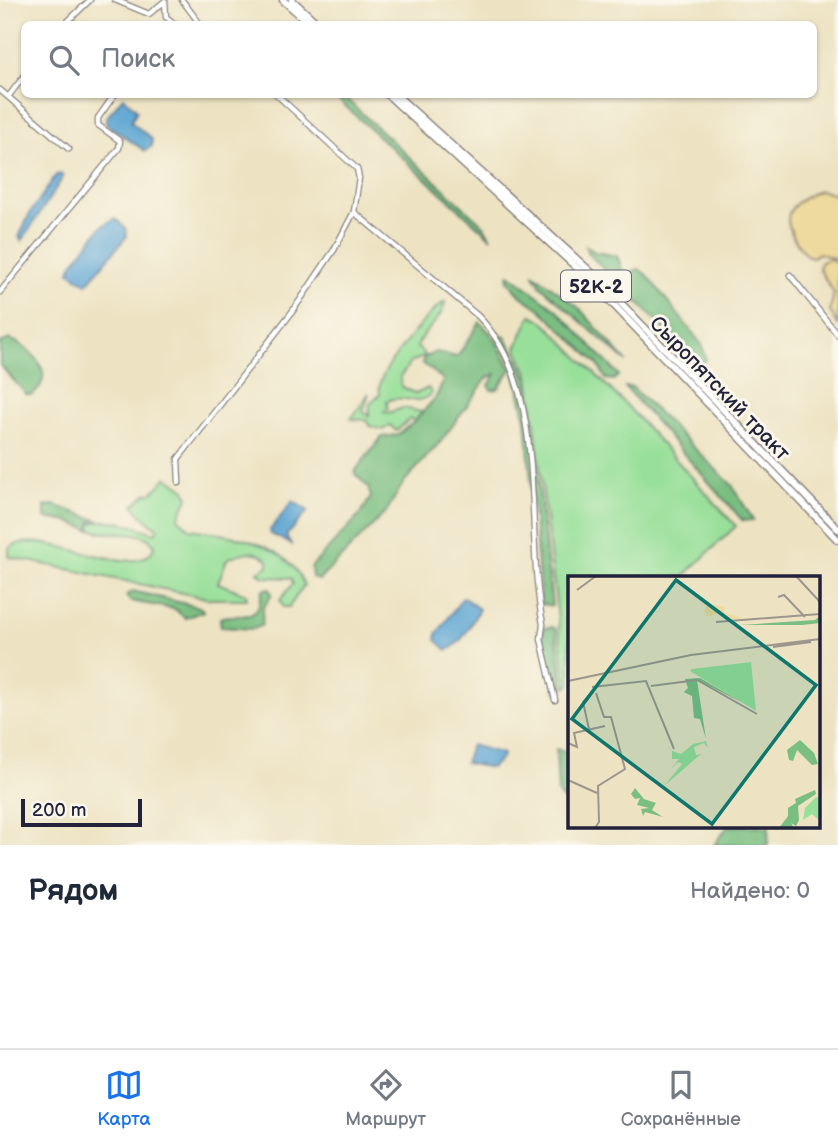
<!DOCTYPE html>
<html lang="ru">
<head>
<meta charset="utf-8">
<style>
	body { margin:0; font-family:"Balsamiq Sans",sans-serif; background:#f6f6f7; color:#1f2937 }
	.scale { position:absolute; left:21px; bottom:18px; width:121px; box-sizing:border-box; padding-left:7px; border:4px solid #22223b; border-top:0; font-size:19px; line-height:24px; white-space:nowrap; color:#22223b; -webkit-text-stroke:5px #fbf7ec; paint-order:stroke }
	.list { margin:0; padding:0; list-style:none }
	h2 { display:flex; justify-content:space-between; align-items:center; height:91px; margin:0; padding:0 28px; font-size:30px }
	h2 small { font-size:23px; font-weight:400; color:#747a83 }
	.icon { flex:none; width:38px; height:38px; fill:none; stroke:currentColor; stroke-width:2; stroke-linecap:round; stroke-linejoin:round }
	.map { position:relative; flex:none; width:838px; height:845px; overflow:hidden }
	.search { position:absolute; background:#fff; box-shadow:0 2px 5px #0004; left:21px; right:21px; top:21px; height:77px; display:flex; align-items:center; gap:18px; box-sizing:border-box; padding:0 24px; border-radius:10px; color:#747a83; font-size:26px }
	.sheet { height:203px; background:#fff }
	nav { display:flex; justify-content:space-around; align-items:center; box-sizing:border-box; height:98px; border-top:2px solid #e0e1e3; background:#fff; font-size:19px; color:#747a83 }
	nav a { display:grid; justify-items:center; gap:4px }
	nav .on { color:#1a73e8 }
	.map>svg:first-child { display:block }
	.green { fill:#98df99; stroke:#5d806a; stroke-width:2 }
	.forest { fill:#7abe81; stroke:#4e705e; stroke-width:2 }
	.sand { fill:#eeda9e; stroke:#887e6c; stroke-width:2 }
	.water { fill:#59a3d1; stroke:#3e6286; stroke-width:2 }
	.lines { fill:none; stroke-linecap:round; stroke-linejoin:round }
	.minor-casing { stroke:#88827e; stroke-width:7 }
	.major-casing { stroke:#88827e; stroke-width:9 }
	.minor { stroke:#fff; stroke-width:4.5 }
	.major { stroke:#fff; stroke-width:6 }
	.labels { text-anchor:middle; stroke-width:6; stroke-linejoin:round; paint-order:stroke }
	.shield { fill:#fbf7ec; stroke:#636270; stroke-width:2 }
	.shield-label { font-size:19px; font-weight:bold; fill:#22223b }
	.street-label { font-size:21px; fill:#22223b; stroke:#fbf7ec }
	.inset-road { fill:none; stroke:#9c968c; stroke-width:2 }
	.view { fill:#0f766e; fill-opacity:0.15; stroke:#0f766e; stroke-width:3.5 }
	.inset-edge { fill:none; stroke:#22223b; stroke-width:3.5 }
</style>
</head>
<body>
<div class="map">
<svg width="838" height="845" viewBox="0 0 838 845">
	<rect width="100%" height="100%" fill="#fbf7ec"/>
	<filter id="ink" filterUnits="userSpaceOnUse"><feTurbulence type="fractalNoise" baseFrequency=".0143" numOctaves="2"/><feDisplacementMap in="SourceGraphic" scale="14" xChannelSelector="R" yChannelSelector="G"/><feConvolveMatrix kernelMatrix="1 2 1 2 8 2 1 2 1" color-interpolation-filters="sRGB"/></filter>
	<filter id="wash" filterUnits="userSpaceOnUse"><feTurbulence type="fractalNoise" baseFrequency=".00686" numOctaves="4" result="noise"/><feDisplacementMap in="SourceGraphic" scale="28" xChannelSelector="R" yChannelSelector="G"/><feGaussianBlur stdDeviation="1.57" result="paint"/><feColorMatrix in="noise" values="0 0 0 0 0 0 0 0 0 0 0 0 0 0 0 0 0 1.4 0 .05"/><feComposite in="paint" operator="in"/></filter>
	<g filter="url(#wash)">
		<rect width="100%" height="100%" fill="#ede3c2"/>
		<path class="green" d="M445 302C444 318 423 330 417 347L426 356 411 362 400 377 401 386 416 394 428 388 432 393C418 408 403 393 387 401L388 409 383 412 388 413 403 408 422 412 415 421 410 419 396 431 390 425 383 430 370 426 366 420 351 419 369 393 363 412 369 416 370 404 380 394C380 391 379 387 380 384 383 368 431 308 445 302Z
			M531 315 542 320 629 408 736 526 683 577H570V685L566 687 529 374 516 348Z
			M167 477 185 490 188 498 178 518 190 529C231 535 287 542 304 585L289 607H283L280 600 293 584 291 578 263 577 258 572 268 566V560C255 548 242 552 227 559L218 583 246 594 247 599H211L9 557V549C35 522 142 589 155 545 138 523 101 541 88 526 104 513 138 528 155 533L158 529 140 514 134 505 146 494 153 492Z"/>
		<path class="forest" d="M333 95H342L484 226 491 238Z
			M586 246 595 252 617 256 624 274 639 269 647 275 702 345 706 359 702 366 587 252Z
			M533 273 579 308 627 362 541 286Z
			M509 274 557 310 619 375 614 380 606 379 597 363 540 309 521 296 508 281Z
			M480 322 493 336 511 369 498 389 491 390 489 385 496 374 488 377 441 441 404 482 386 512 319 580 312 577 311 567 359 516 371 497 368 487 355 474 356 470 382 437 397 435 415 421 436 397 444 380 422 363 424 358 436 352 457 357Z
			M499 333 506 338 527 376 552 606 541 604 526 420 513 365 497 337Z
			M10 339C33 349 58 375 32 395L26 394 0 365V343Z
			M625 387H632L732 485 753 520 743 521Z
			M54 505 100 521 91 522 90 530 69 522 45 518V506Z
			M269 588 272 594 263 608 262 625 254 629 221 627 220 618C230 613 247 619 255 612 260 608 260 596 263 590Z
			M133 591 199 607 204 611 185 618 175 609 130 601 126 596Z
			M552 627 556 629 563 689 556 693 543 639 544 628Z
			M556 749 570 753V802L566 803 558 794Z
			M728 826H769L768 845H714Z"/>
		<path class="sand" d="M820 190 836 195 838 199V260L819 253 813 257 806 255C781 223 779 207 820 190Z
			M829 259 838 264V325L830 311 834 293 819 269 821 262Z"/>
		<path class="water" d="M123 97 137 110 131 122 152 139V146L145 151 106 124V118Z
			M61 174 63 177 22 241 19 237 29 215 56 175Z
			M115 218 126 229 127 236 87 284 70 272 72 265 101 227Z
			M293 501 308 511 286 536 291 544 271 534 270 530Z
			M463 597 479 609C472 623 462 645 447 650L436 640 437 634Z
			M471 745 503 754V757L491 768 465 763Z"/>
	</g>
	<g filter="url(#ink)">
		<g class="lines">
			<defs>
				<path id="minor" d="M115 0 149 14 165 1
					M182 0 200 24
					M165 1 166 17 175 24
					M65 24 90 0
					M0 90 69 149
					M8 97 24 76
					M354 212 478 316C551 390 523 528 543 624L541 639 555 700
					M790 275 838 335
					M0 292 119 148 120 141 98 125V118L115 94
					M179 483 178 459 292 312 334 250 354 212 359 178 357 169 276 94"/>
				<path id="major" d="M283 0 310 24
					M292 0 318 24
					M387 94 588 278 838 540
					M395 94 593 274 838 529"/>
			</defs>
			<use href="#minor" class="minor-casing"/>
			<use href="#major" class="major-casing"/>
			<use href="#minor" class="minor"/>
			<use href="#major" class="major"/>
		</g>
	</g>
	<g class="labels">
		<rect class="shield" x="561" y="270.5" width="70" height="31" rx="5"/>
		<g class="shield-label">
			<text x="596" y="293">52К-2</text>
		</g>
		<g class="street-label">
			<text transform="translate(720 388) rotate(46)" y="7">Сыропятский тракт</text>
		</g>
	</g>
	<g transform="translate(568 576)">
		<rect width="252" height="252" fill="#ede3c2"/>
		<path d="M183 86 188 135 122 95 124 93ZM138 165 140 172 136 167 126 171 128 179 133 178 96 210 114 188 110 186 102 194 111 183H104V175L113 178 125 168ZM248 221 252 222V245L244 238 235 244 237 232Z" fill="#98df99"/>
		<path d="M252 40V47L234 49H172L247 44ZM132 102 173 126 129 104 138 163 132 143 126 142 124 120 116 116 120 112 117 103ZM232 164 246 177 250 188 244 189 229 174 225 185 221 184 219 174ZM67 212 76 223 88 227 84 234 95 241 77 236 75 240 73 233 81 232 69 229 72 222 67 223 63 218ZM247 214 248 218 230 230 231 244 228 250 223 247 226 252H211L220 240V232L228 227 227 223Z" fill="#7abe81"/>
		<path d="M140 28 157 31 156 37 175 42 159 44 150 37 140 41 136 35Z" fill="#eeda9e"/>
		<path class="inset-road" d="M228 0 252 26M9 14 28 0M210 21 216 19 237 41M148 46 252 38M205 71 243 66M0 105 123 79 252 63M83 110 129 104 189 138M24 111 78 105 106 173M21 153 15 126 24 116M0 167 9 171 6 157 37 150M0 204 29 217M27 252 31 246 30 210 57 193 43 141H36L28 117"/>
		<path class="view" d="M108 4 248 109 144 248 4 143Z"/>
		<rect width="252" height="252" class="inset-edge"/>
	</g>
</svg>
<div class="scale">200 m</div>
<div class="search"><svg class="icon" aria-label="search" viewBox="0 0 24 24"><circle cx="10" cy="10" r="6"/><path d="M15 15l6 6"/></svg>Поиск</div>
</div>
<section class="sheet">
<h2>Рядом<small>Найдено: 0</small></h2>
<ul class="list">
</ul>
</section>
<nav>
<a class="on"><svg class="icon" aria-label="map" viewBox="0 0 24 24"><path d="M3 6l6-2 6 2 6-2v14l-6 2-6-2-6 2zM9 4v14M15 6v14"/></svg>Карта</a>
<a><svg class="icon" aria-label="directions" viewBox="0 0 24 24"><path d="M12 3l9 9-9 9-9-9zM9 14v-3h6M13 9l2 2-2 2"/></svg>Маршрут</a>
<a><svg class="icon" aria-label="saved" viewBox="0 0 24 24"><path d="M7 4h10v16l-5-4-5 4z"/></svg>Сохранённые</a>
</nav>
</body>
</html>
